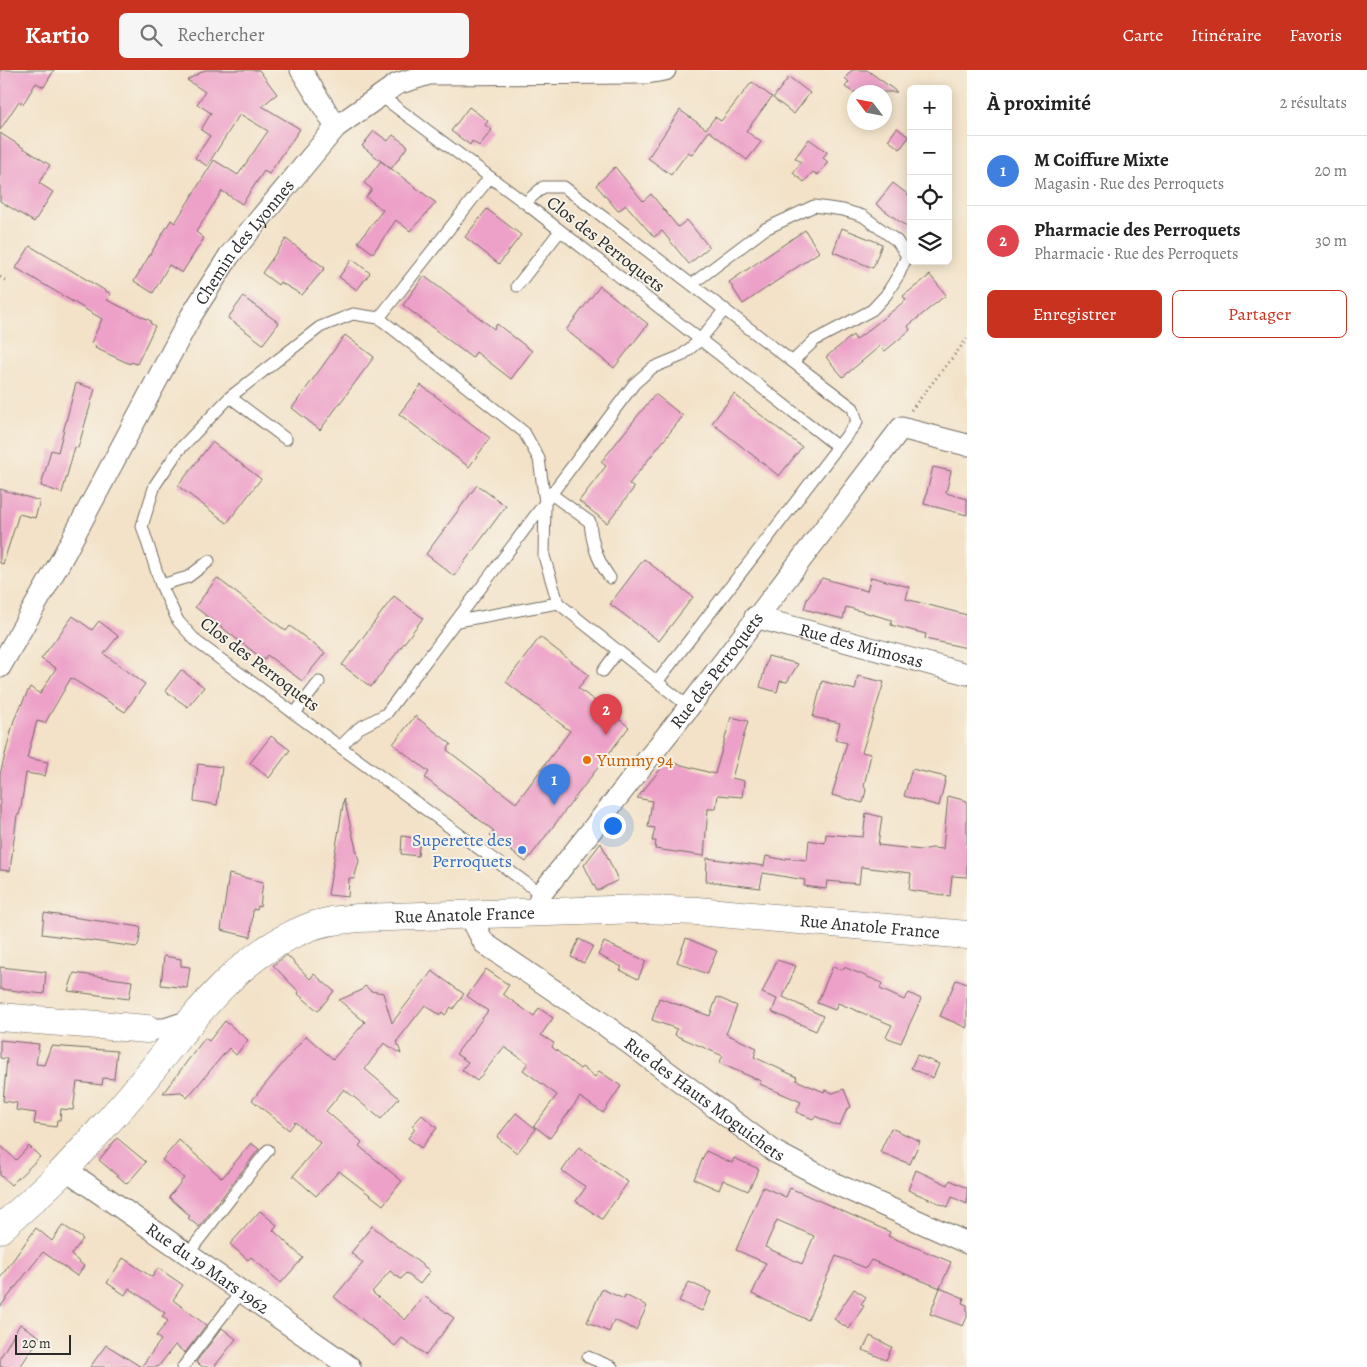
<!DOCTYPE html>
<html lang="fr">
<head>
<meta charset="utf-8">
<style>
	body { margin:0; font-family:Alegreya,serif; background:#f6f6f6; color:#222 }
	.controls { position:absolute; right:15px; top:15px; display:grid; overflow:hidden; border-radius:8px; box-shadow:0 2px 12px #0003 }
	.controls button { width:45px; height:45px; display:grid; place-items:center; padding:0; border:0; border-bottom:1px solid #e0e0e0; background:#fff; color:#222; font:25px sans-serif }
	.compass { position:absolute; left:847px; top:15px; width:45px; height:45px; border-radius:50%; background:#fff; box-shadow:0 2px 12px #0003; rotate:302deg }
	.scale { position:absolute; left:15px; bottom:12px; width:56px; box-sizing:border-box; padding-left:5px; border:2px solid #2b2b2b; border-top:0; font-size:14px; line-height:18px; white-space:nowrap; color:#2b2b2b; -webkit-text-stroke:4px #f7f3e8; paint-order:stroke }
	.you { position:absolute; left:612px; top:755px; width:18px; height:18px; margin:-12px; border:4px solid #fff; border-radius:50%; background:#1a73e8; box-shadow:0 0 0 8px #1a73e833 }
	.badge { display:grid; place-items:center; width:32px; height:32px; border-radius:50%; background:#c8321e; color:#fff; font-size:16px; font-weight:700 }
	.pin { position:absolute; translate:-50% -41px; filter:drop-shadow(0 1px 2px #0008) }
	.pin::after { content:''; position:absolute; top:26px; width:18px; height:15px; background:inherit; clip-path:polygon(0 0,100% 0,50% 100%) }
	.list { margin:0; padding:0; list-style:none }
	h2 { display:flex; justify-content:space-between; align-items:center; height:65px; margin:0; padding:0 20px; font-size:21px }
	h2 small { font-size:16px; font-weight:400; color:#767676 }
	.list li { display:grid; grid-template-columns:32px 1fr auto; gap:15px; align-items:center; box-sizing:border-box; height:70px; padding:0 20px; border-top:1px solid #e0e0e0 }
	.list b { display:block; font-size:19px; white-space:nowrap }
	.list p { margin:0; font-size:16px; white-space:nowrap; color:#767676 }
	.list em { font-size:16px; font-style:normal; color:#767676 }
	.actions { display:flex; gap:10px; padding:15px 20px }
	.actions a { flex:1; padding:11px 0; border:1px solid #c8321e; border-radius:8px; text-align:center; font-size:18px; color:#c8321e }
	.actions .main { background:#c8321e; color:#fff }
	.icon { flex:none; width:28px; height:28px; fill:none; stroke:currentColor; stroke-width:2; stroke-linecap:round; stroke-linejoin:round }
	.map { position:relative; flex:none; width:967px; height:1297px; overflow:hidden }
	header { display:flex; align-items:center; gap:30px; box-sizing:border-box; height:70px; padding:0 25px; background:#c8321e; color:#fff }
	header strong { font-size:24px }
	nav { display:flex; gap:28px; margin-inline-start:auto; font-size:18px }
	.search { width:350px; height:45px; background:#f6f6f6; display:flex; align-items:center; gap:12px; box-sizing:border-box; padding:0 18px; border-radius:8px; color:#767676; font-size:19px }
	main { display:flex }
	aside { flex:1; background:#fff }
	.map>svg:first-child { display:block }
	.building { fill:#eda0c8; fill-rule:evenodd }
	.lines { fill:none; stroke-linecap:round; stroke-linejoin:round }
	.service-casing { stroke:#716b62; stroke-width:13 }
	.minor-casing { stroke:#716b62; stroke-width:23 }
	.tertiary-casing { stroke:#716b62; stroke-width:29 }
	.path { stroke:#716b62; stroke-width:3; stroke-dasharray:1 4; stroke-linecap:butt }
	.service { stroke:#fff; stroke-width:11 }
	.minor { stroke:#fff; stroke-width:21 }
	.tertiary { stroke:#fff; stroke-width:28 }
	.food-dot { fill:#e8710a; stroke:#f7f3e8; stroke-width:2 }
	.shop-dot { fill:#3f7fe0; stroke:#f7f3e8; stroke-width:2 }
	.labels { text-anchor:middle; stroke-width:4; stroke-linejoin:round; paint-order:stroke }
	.street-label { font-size:18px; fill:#2b2b2b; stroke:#f7f3e8 }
	.food-label { font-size:18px; fill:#c56008; stroke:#f7f3e8; text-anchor:start }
	.shop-label { font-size:18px; fill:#366cbe; stroke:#f7f3e8; text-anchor:end }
</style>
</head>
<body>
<header>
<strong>Kartio</strong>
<div class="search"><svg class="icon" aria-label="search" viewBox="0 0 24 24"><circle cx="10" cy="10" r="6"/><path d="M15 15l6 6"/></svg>Rechercher</div>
<nav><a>Carte</a><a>Itinéraire</a><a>Favoris</a></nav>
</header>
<main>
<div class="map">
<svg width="967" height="1297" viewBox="0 0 967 1297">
	<rect width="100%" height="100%" fill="#f7f3e8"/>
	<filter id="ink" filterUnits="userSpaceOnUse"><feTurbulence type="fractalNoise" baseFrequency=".02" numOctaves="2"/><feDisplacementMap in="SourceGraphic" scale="10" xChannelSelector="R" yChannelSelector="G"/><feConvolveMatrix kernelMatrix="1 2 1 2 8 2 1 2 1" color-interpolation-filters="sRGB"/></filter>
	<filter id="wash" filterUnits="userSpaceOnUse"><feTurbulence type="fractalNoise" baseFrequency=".0096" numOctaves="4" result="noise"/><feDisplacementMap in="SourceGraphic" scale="20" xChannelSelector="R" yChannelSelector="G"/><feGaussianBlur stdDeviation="1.12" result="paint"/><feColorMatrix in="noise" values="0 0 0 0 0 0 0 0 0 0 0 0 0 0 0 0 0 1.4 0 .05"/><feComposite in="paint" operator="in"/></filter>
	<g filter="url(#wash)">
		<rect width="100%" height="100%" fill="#f3e2c8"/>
		<g id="blocks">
			<path class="building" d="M0 0H54L44 17 36 13 23 34 19 31 0 60Z
				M205 0H259L277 24 262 36 300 59 269 104 264 101 242 134 222 121 196 162 204 168 182 203 169 195 153 223 134 211 171 150 175 153 214 90 238 105 268 61 240 44 207 96 195 88 210 66 201 60 211 43 197 34 205 22 187 10Z
				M852 0H867L897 22H853L845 17 849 12 845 8Z
				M789 7 810 23 794 44 773 28Z
				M752 12 772 27 746 61 761 72 747 90 709 61 692 85 688 82 671 105 648 88 680 40 706 59 715 47 721 51Z
				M469 37 488 51 485 55 492 60 479 76 472 71 470 75 451 61Z
				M897 58 909 67 900 79 888 70Z
				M374 61 388 71 393 65 408 76 391 99 362 76Z
				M0 63 50 95 39 113 53 122 34 152 0 131Z
				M809 69 827 82 823 88 828 92 818 105 813 102 804 112 793 103 801 92 795 88Z
				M381 91 436 133 410 161 396 150 373 183 358 172 383 140 366 127 372 119 364 113Z
				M615 97 643 131 651 124 678 157 687 150 709 177 689 194 662 161 654 167 626 135 618 141 596 115Z
				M893 113 911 127V160L876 134Z
				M487 139 521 165 499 194 465 167Z
				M842 158 882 174 873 198 833 182Z
				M805 160 819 182 743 234 729 212Z
				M286 169 325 198 302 225 280 212 278 215 262 203Z
				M30 176 111 224 107 230 151 251 150 253 155 256 137 294 131 292 130 294 95 278 96 276 91 273 102 249 16 198Z
				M352 189 370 203 357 220 339 207Z
				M930 205 946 225 908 256 910 260 885 281 880 276 843 307 826 287 853 265 856 270 906 230 903 226Z
				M424 206 494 259 497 254 532 281 511 309 476 282 472 288 403 235Z
				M600 216 648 254 614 298 566 260Z
				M243 227 279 253 263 274 228 248Z
				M345 265 374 287 320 360 292 338Z
				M76 313 95 319 78 378 75 377 62 423 41 416 51 380 58 382Z
				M421 315 490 368 469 397 399 344Z
				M655 324 683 346 629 414 634 418 607 453 579 431 606 396 601 392Z
				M734 324 802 377 779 406 712 353Z
				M212 372 261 409 227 453 178 416Z
				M933 397 951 401 946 423 967 429V445L924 434Z
				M477 415 506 436 454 506 426 484Z
				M0 419 40 431 35 448 19 444 3 494 0 493Z
				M644 489 693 527 659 571 610 534Z
				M871 507 909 517 906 529 967 545V578L925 569 926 564 891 555 892 550 846 537 843 549 804 539 807 529 822 508 867 521Z
				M217 508 286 561 290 556 325 583 302 611 267 585 264 590 195 537Z
				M394 526 423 548 371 617 342 595Z
				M73 546 92 560 99 551 118 566 104 584 145 614 125 642 71 608 45 653 37 651 27 688 48 692 45 706 26 703 21 737 19 745H17L10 801 0 800V704L14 650 30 617 40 624 56 598 41 589Z
				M540 567 589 605 578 618 629 657 526 792 490 766 494 761 425 708 429 702 393 674 415 646 451 674 447 680 516 733 570 661 506 612Z
				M768 586 798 594 787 612 780 611 777 622 760 617Z
				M181 600 204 617 188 637 165 621Z
				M858 606 884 612 862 682 871 684 864 716 866 720 863 733 832 725 847 673 835 670 840 653 813 647 822 611 855 620Z
				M731 647 748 651 732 708 744 711 742 727 718 725 716 739H708L704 786 655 779 656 771H652L655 758 648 757 652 731 637 728 667 691 715 704Z
				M271 666 290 680 269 708 250 693Z
				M198 694 222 697 217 735 194 731Z
				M912 699 946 707 939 736 904 726Z
				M948 726 967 731V807L952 806 950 826 909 820 911 803 861 797 859 814 827 811 826 819 804 816 805 810 763 803 760 818 706 811 707 788 764 796 766 786 785 790 786 788 807 790 809 770 825 773 826 764 863 767 866 743 882 747 878 775 921 780 932 778 943 779Z
				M344 729 359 791 354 809 349 808 348 827 328 825Z
				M402 766 420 769 418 786 401 784Z
				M601 773 618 810 597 821 584 795Z
				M229 804 263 812 260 837 258 836 257 840 253 839 251 867 221 860Z
				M44 843 141 857 139 872 137 877 42 864Z
				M686 868 717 881 707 904 677 892Z
				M579 869 593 876 584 893 571 887Z
				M604 872 646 891 638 909 620 900 622 897 598 885Z
				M287 885 310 909 314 904 334 921 318 941 298 924 299 922 273 895Z
				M164 886 181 889V896L190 897 187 918 161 915Z
				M777 890 796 896 783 927 823 946 816 961 772 942 777 929 762 923Z
				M833 896 842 900 844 897 882 913 880 919 904 930 909 923 921 929 901 973 886 967 892 955 838 933 835 940 817 933Z
				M0 897 46 902 44 924 0 919Z
				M486 899 509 915 503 924 511 930 534 946 539 938 553 948 541 965 554 973 552 977 580 999 582 997 595 1007 599 1001 621 1016 603 1043 580 1027 550 1068 534 1056 557 1025 523 1000 528 993 504 977 477 1011 462 1000 468 992 456 984 488 941 467 926Z
				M432 901 464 924 453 939 451 937 445 945 442 942 440 945 425 935 397 971 401 984 384 973 365 999 399 1028 381 1049 344 1019 326 1041 362 1072 359 1076 402 1111 383 1135 339 1101 316 1126 293 1106 320 1073 295 1052 289 1060 252 1030 306 966 333 989 365 952 339 930 360 921 365 916 371 921 383 923 392 953Z
				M74 903 132 911 129 929 68 921Z
				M956 910 967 914V958L940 946Z
				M717 927 737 936 726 964 757 978 754 987 797 1007 796 1010 824 1022 825 1020 833 1023 844 1019 851 1037 847 1039 840 1055 833 1054 815 1046 813 1049 796 1042 801 1032 760 1014 761 1011 719 993 723 986 675 965 677 959 652 950 659 928 710 946Z
				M225 951 248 970 236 985 229 978 187 1028 181 1022 163 1023 205 968 209 971Z
				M0 970 39 974 36 994 44 995 51 976 117 981 114 1009 103 1008 102 1015 77 1012 73 1040 61 1039 60 1050H57L56 1057 34 1054 36 1043 16 1040 17 1033 3 1031 7 989 0 988Z
				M917 985 939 994 933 1008 911 998Z
				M516 1043 536 1059 517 1083 497 1067Z
				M422 1045 437 1058 421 1078 408 1068 415 1059 412 1056Z
				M891 1058 920 1071 910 1094 880 1082Z
				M117 1068 146 1092 127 1114 99 1090Z
				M179 1070 222 1108 251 1073 259 1079 199 1157 188 1148 190 1146 169 1127 184 1108 162 1090Z
				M0 1075 16 1090 29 1076 40 1087 11 1115 0 1105Z
				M579 1077 628 1112 602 1149 576 1131 586 1117 562 1101Z
				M706 1081 732 1093 734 1088 759 1099 748 1121 723 1110 719 1120 694 1109Z
				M916 1100 948 1115 950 1110 967 1118V1134L952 1127 948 1137 908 1120Z
				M763 1117 786 1127 790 1118 890 1162 888 1166 951 1192 940 1218 871 1190 866 1198 836 1186 808 1250 752 1224 766 1193 736 1180ZM777 1150 814 1166 802 1194 765 1177Z
				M260 1141 277 1155 273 1160 303 1188 281 1213 251 1187 248 1190 230 1174Z
				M63 1155 83 1169 71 1185 84 1196 77 1206 43 1182 0 1237V1208L36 1158 52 1171Z
				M372 1156 430 1201 420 1214 406 1203 401 1209 390 1201 372 1222 405 1250 424 1226 454 1248 426 1285 402 1268 395 1276 334 1227 363 1193 351 1183Z
				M123 1188 152 1207 158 1198 183 1215 173 1230 206 1255 185 1283 175 1275 158 1297H141L161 1270 156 1266 168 1251 162 1246 165 1243 129 1218 125 1225 107 1213Z
				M689 1212 711 1222 702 1241 679 1231Z
				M940 1218 964 1228 962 1233 967 1235V1247L963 1256 930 1244Z
				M602 1219 624 1229 625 1225 647 1236 636 1260 614 1250 609 1262 587 1252Z
				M854 1219 866 1227 861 1234 864 1236 849 1259 834 1249Z
				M20 1254 40 1267 20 1297H0V1288Z
				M222 1258 236 1269 214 1297H203L196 1292Z
				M870 1266 892 1277 886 1290 863 1280Z
				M106 1275 116 1281 141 1297H90Z"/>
		</g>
	</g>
	<g filter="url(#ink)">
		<use href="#blocks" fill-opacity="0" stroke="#716b62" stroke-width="1"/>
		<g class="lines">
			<defs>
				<path id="service" d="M381 26 525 133 838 377
					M525 133 543 117H564L853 338 857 352 657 612
					M692 214 765 159 814 136 843 140 863 146 897 171 907 186 899 204 886 225 872 240 815 270 793 291
					M517 216 560 161
					M379 248 490 107
					M230 327 286 369
					M551 424 590 452C592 474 597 490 610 508
					M161 515 188 507 209 491
					M458 551 558 533
					M603 601 618 581
					M295 643 319 612
					M341 676 359 658 386 644 634 314 652 298 681 286 700 270 725 239
					M541 824 197 572 178 551 161 515 142 456 155 415 178 381 230 327 320 257 353 244 379 248 524 362 539 389 545 432 544 486 558 533 689 637
					M187 1185 268 1080
					M588 1287 612 1297
					M183 1297 241 1222"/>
				<g id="minor">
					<path d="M301 0 336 57"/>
					<path id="s1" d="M755 547 967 604"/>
					<path id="s2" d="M0 597 60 492 191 246 229 186 336 57 397 14 429 4 647 3 665 0"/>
					<path id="s3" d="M537 841 541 824 689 637 901 358 967 375"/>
					<path id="s4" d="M470 846 484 873 602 953 775 1082 838 1115 967 1173"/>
					<path d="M147 959H165L189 951"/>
					<path id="s5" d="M65 1099 350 1297"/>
				</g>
				<g id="tertiary">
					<path d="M0 947 147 959"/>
					<path id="s6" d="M0 1159C20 1141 40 1124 59 1105 81 1083 102 1058 123 1035 178 972 225 890 307 858 323 851 341 850 359 848L641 839 697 841 967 865"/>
				</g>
			</defs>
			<use href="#service" class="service-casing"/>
			<use href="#minor" class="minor-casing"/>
			<use href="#tertiary" class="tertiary-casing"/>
			<path class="path" d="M0 207 7 211
				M911 340 967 269"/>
			<use href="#service" class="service"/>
			<use href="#minor" class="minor"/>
			<use href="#tertiary" class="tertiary"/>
		</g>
	</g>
	<circle class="food-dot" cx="587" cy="690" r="5"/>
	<circle class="shop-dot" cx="522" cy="780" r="5"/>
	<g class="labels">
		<g class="street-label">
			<text dy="6" stroke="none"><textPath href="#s2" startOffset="491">Chemin des Lyonnes</textPath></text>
			<text transform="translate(606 174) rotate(38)" y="6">Clos des Perroquets</text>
			<text dy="6" stroke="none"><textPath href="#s1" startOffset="110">Rue des Mimosas</textPath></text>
			<text transform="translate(260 594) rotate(37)" y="6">Clos des Perroquets</text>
			<text dy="6" stroke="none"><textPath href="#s3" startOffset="302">Rue des Perroquets</textPath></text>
			<text dy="6" stroke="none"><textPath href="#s6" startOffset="592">Rue Anatole France</textPath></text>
			<text dy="6" stroke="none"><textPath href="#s6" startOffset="998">Rue Anatole France</textPath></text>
			<text dy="6" stroke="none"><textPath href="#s4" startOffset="301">Rue des Hauts Moguichets</textPath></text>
			<text dy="6" stroke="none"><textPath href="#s5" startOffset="174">Rue du 19 Mars 1962</textPath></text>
		</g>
		<g class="food-label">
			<text x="597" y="696">Yummy 94</text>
		</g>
		<g class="shop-label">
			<text x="512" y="776">Superette des<tspan x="512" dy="21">Perroquets</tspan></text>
		</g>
	</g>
</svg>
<div class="controls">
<button>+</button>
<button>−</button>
<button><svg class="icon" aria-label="locate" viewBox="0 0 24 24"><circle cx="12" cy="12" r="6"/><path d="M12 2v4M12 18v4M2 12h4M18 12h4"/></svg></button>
<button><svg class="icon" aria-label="layers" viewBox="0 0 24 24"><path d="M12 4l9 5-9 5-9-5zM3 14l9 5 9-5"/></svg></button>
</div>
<svg class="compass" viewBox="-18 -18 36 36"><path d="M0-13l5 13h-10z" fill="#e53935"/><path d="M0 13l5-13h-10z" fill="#767676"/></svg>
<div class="scale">20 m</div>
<div class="you"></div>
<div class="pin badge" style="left:554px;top:735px;background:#3f7fe0">1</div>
<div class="pin badge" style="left:606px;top:665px;background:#e0444e">2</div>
</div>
<aside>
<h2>À proximité<small>2 résultats</small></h2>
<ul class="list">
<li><span class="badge" style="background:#3f7fe0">1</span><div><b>M Coiffure Mixte</b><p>Magasin · Rue des Perroquets</p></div><em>20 m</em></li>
<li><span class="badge" style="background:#e0444e">2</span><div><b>Pharmacie des Perroquets</b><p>Pharmacie · Rue des Perroquets</p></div><em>30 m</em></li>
</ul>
<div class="actions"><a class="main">Enregistrer</a><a>Partager</a></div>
</aside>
</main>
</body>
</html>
